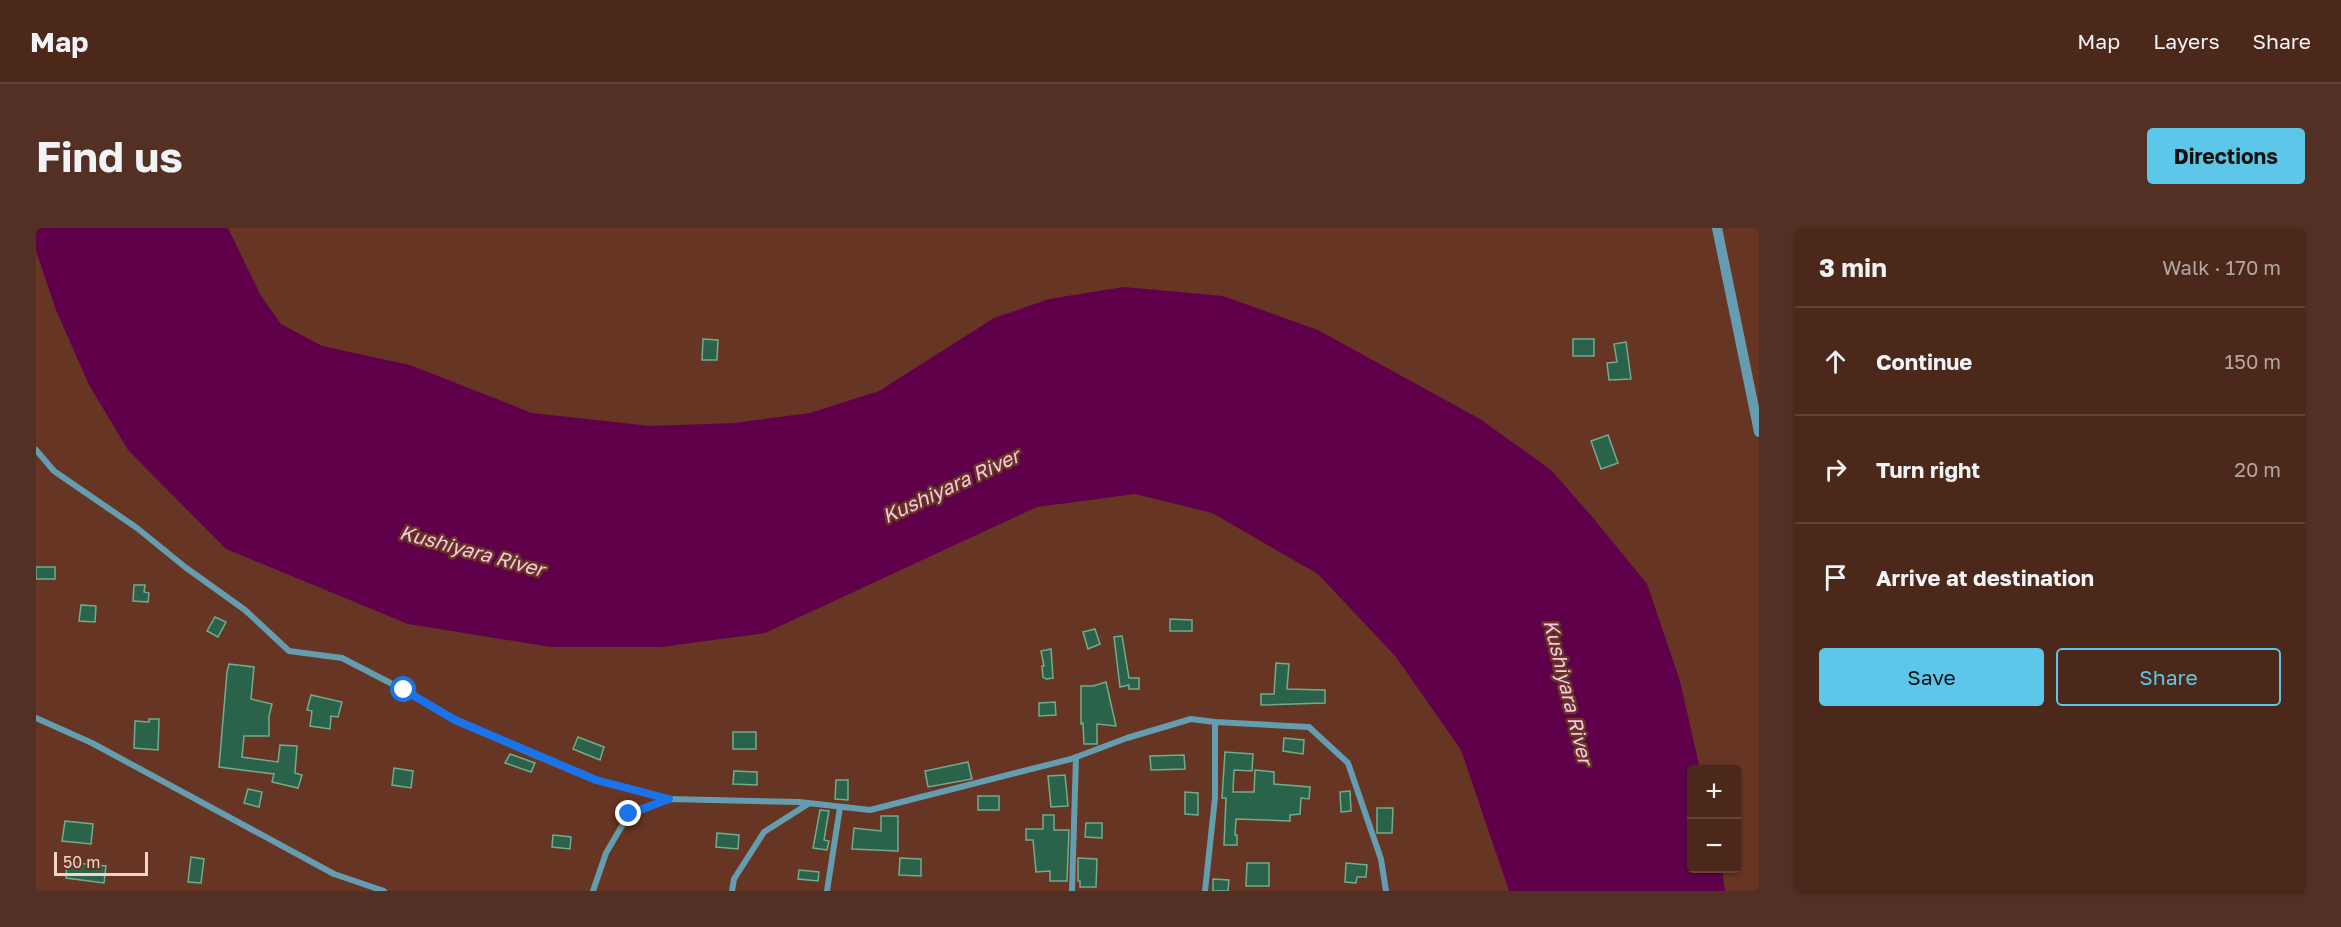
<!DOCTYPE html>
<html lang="en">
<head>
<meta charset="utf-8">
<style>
	body { margin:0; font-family:"Golos Text",sans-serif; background:#533023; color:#f1f3f6 }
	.controls { position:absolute; right:18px; bottom:18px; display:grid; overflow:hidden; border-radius:6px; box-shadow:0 2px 4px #0004 }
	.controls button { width:54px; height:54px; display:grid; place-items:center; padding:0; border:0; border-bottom:2px solid #634439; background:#4c281a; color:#f1f3f6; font:30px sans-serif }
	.scale { position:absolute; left:18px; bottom:15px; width:94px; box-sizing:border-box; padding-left:6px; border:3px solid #f3d4c9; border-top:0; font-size:16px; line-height:21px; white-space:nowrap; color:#f3d4c9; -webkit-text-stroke:4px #663523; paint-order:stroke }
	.stop { position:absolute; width:18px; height:18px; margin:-14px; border:4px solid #1a73e8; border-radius:50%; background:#fff }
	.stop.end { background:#1a73e8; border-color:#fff; box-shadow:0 2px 6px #0008 }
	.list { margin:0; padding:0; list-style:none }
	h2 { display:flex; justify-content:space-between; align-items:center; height:78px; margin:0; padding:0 24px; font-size:26px }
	h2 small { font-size:20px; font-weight:400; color:#b2a6a2 }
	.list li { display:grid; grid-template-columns:39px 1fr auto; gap:18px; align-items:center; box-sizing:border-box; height:108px; padding:0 24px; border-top:2px solid #634439 }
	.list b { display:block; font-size:22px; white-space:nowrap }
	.list em { font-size:20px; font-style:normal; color:#b2a6a2 }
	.actions { display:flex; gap:12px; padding:18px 24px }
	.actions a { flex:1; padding:14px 0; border:2px solid #5cc7e8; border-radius:6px; text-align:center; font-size:21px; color:#5cc7e8 }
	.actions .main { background:#5cc7e8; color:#111 }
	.icon { flex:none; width:33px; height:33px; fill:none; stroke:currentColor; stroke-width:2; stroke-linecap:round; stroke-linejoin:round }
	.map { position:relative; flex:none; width:1723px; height:663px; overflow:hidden; border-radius:6px }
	header { display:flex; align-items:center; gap:36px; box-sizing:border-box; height:84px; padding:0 30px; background:#4c281a; border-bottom:2px solid #634439 }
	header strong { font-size:28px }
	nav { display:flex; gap:33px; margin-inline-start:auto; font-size:21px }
	.intro { display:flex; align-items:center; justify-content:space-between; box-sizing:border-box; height:144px; padding:0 36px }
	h1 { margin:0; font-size:42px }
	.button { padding:15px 27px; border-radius:6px; background:#5cc7e8; color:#111; font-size:21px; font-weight:700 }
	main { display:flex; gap:36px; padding:0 36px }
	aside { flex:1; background:#4c281a; border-radius:6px; box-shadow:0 2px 4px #0004 }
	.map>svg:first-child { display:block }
	.water { fill:#60004a }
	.building { fill:#2a6349; stroke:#72ac8e; stroke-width:1.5 }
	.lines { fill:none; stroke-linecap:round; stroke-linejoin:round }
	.minor { stroke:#649daf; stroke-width:6 }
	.tertiary { stroke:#649daf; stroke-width:10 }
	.route { stroke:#1a73e8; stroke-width:8 }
	.labels { text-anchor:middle; stroke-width:5; stroke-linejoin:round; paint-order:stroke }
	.water-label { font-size:20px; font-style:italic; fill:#f8c5e5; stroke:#663523 }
</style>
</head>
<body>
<header>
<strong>Map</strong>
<nav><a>Map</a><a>Layers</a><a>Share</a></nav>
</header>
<div class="intro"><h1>Find us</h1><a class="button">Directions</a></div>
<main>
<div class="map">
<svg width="1723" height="663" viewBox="0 0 1723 663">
	<rect width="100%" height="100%" fill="#663523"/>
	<path class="water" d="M0 0H192L225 68 245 96 286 118 374 137 496 185 615 198 698 195 774 185 843 163 958 90 1013 71 1088 59 1187 68 1282 102 1444 191 1515 242 1558 291 1611 356 1644 453 1664 541 1656 542V640L1686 641 1689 663H1473L1425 522 1360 429 1282 346 1176 285 1099 266 1001 279 729 405 625 419H515L372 396 190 321 92 222 53 157 20 82 0 23Z"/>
	<path class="building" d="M667 111 682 112 681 132H666Z
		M1537 111H1558V128H1537Z
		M1590 114 1595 151 1573 152 1571 135 1581 134 1578 116Z
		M1572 207 1582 235 1565 241 1555 213Z
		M0 339H19V351H0Z
		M98 357H109L108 364 113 365 112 374 97 373Z
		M45 377 60 378 59 394 43 393Z
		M179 389 190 394 182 409 171 403Z
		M1134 391 1156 392V403H1134Z
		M1059 401 1064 416 1052 421 1047 404Z
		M1086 408 1093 450H1103V461H1093V457L1084 459 1078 409Z
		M1015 421 1017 450 1010 451 1007 449 1006 438H1008L1005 423Z
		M1240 435 1253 436 1251 461 1289 462V475L1225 477V466H1238Z
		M193 436 218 439 215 471 236 476 233 488V508H208L206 529 242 534 244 517 261 518 259 545 266 547 262 560 236 554 238 546 183 539 191 444Z
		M1070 454 1080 498 1061 496V516H1048L1047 495 1045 496V458H1057Z
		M275 467 306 474 302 489 295 488 294 501 274 498 276 483 271 482Z
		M1019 474 1020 487 1003 488V475Z
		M113 491H123L122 522 98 520 99 493 113 494Z
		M697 504H720V521H697Z
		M542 509 568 519 564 532 537 521Z
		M1248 510 1268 512 1267 526 1247 523Z
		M1189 524 1217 526 1216 543 1198 542 1197 564H1218L1219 542 1238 544V556L1274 559 1273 571 1265 570 1264 586 1254 587V593L1200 591 1199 607H1201V617H1188L1190 570H1186Z
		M474 526 499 535 495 544 469 535Z
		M1148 527 1149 541 1115 542 1114 528Z
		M932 534 936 551 892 559 889 543Z
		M358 540 377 543 375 560 356 557Z
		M698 543 721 544V557L697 556Z
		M1029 547 1032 578 1015 579 1012 548Z
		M800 552H812V572L799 571Z
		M212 561 226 564 223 579 208 575Z
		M1314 563 1315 583 1305 584 1304 564Z
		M1149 564 1162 565V587L1149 586Z
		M942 568H963V582H942Z
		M1341 580H1357L1356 605H1341Z
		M784 582 793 583 788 612 793 613 791 622 777 620Z
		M1007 587H1018V602H1033L1031 653H1014V643L1000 644 997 612H990V601H1007Z
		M845 588H862V623L816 621 818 600 845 603Z
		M29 593 57 596 55 616 26 613Z
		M1050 595H1066V610L1049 609Z
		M681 605 703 607 702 621 680 619Z
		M517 607 535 609 534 621 516 619Z
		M155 629 168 631 165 655 152 654Z
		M864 630 885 631V648L863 647Z
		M1042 630 1061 631 1060 659H1044V653H1042Z
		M31 634 70 638 68 655 30 650Z
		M1211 635H1233V658H1210Z
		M1310 635 1331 637 1330 649H1321L1320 655 1309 654Z
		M763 642 783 644 782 653 762 651Z
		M1177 651 1193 652 1192 663H1177Z"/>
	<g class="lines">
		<path class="minor" d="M0 222 18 243 101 300 149 339 209 382 253 423 306 430 368 462 419 492 496 526 559 552 632 571
			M0 490 56 515 298 646 348 663
			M557 663 570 625 593 586 633 571 763 574 834 582 1035 531 1091 510 1155 491 1179 494 1273 499 1312 535 1345 631 1350 663
			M696 663 698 651 728 604 772 576
			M791 663 804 579
			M1036 663 1040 529
			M1169 663 1179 570V494"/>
		<path class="tertiary" d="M1681 0 1723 204"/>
	</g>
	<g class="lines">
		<path class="route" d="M368 462 419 492 560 552 633 571 593 586"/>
	</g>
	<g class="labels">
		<g class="water-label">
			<text transform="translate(915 258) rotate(-25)" y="7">Kushiyara River</text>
			<text transform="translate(436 323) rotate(15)" y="7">Kushiyara River</text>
			<text transform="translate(1532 464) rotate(76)" y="7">Kushiyara River</text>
		</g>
	</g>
</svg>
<div class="controls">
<button>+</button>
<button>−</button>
</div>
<div class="scale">50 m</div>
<div class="stop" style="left:368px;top:462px"></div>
<div class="stop end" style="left:593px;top:586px"></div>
</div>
<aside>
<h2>3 min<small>Walk · 170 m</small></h2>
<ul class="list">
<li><svg class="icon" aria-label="ahead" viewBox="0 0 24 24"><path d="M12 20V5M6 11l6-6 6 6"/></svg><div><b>Continue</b></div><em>150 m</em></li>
<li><svg class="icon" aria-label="right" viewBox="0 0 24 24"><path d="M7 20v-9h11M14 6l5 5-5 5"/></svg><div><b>Turn right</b></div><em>20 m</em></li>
<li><svg class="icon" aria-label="arrive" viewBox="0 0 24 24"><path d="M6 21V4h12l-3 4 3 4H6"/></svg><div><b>Arrive at destination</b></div></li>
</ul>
<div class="actions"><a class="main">Save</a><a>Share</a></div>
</aside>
</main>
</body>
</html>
